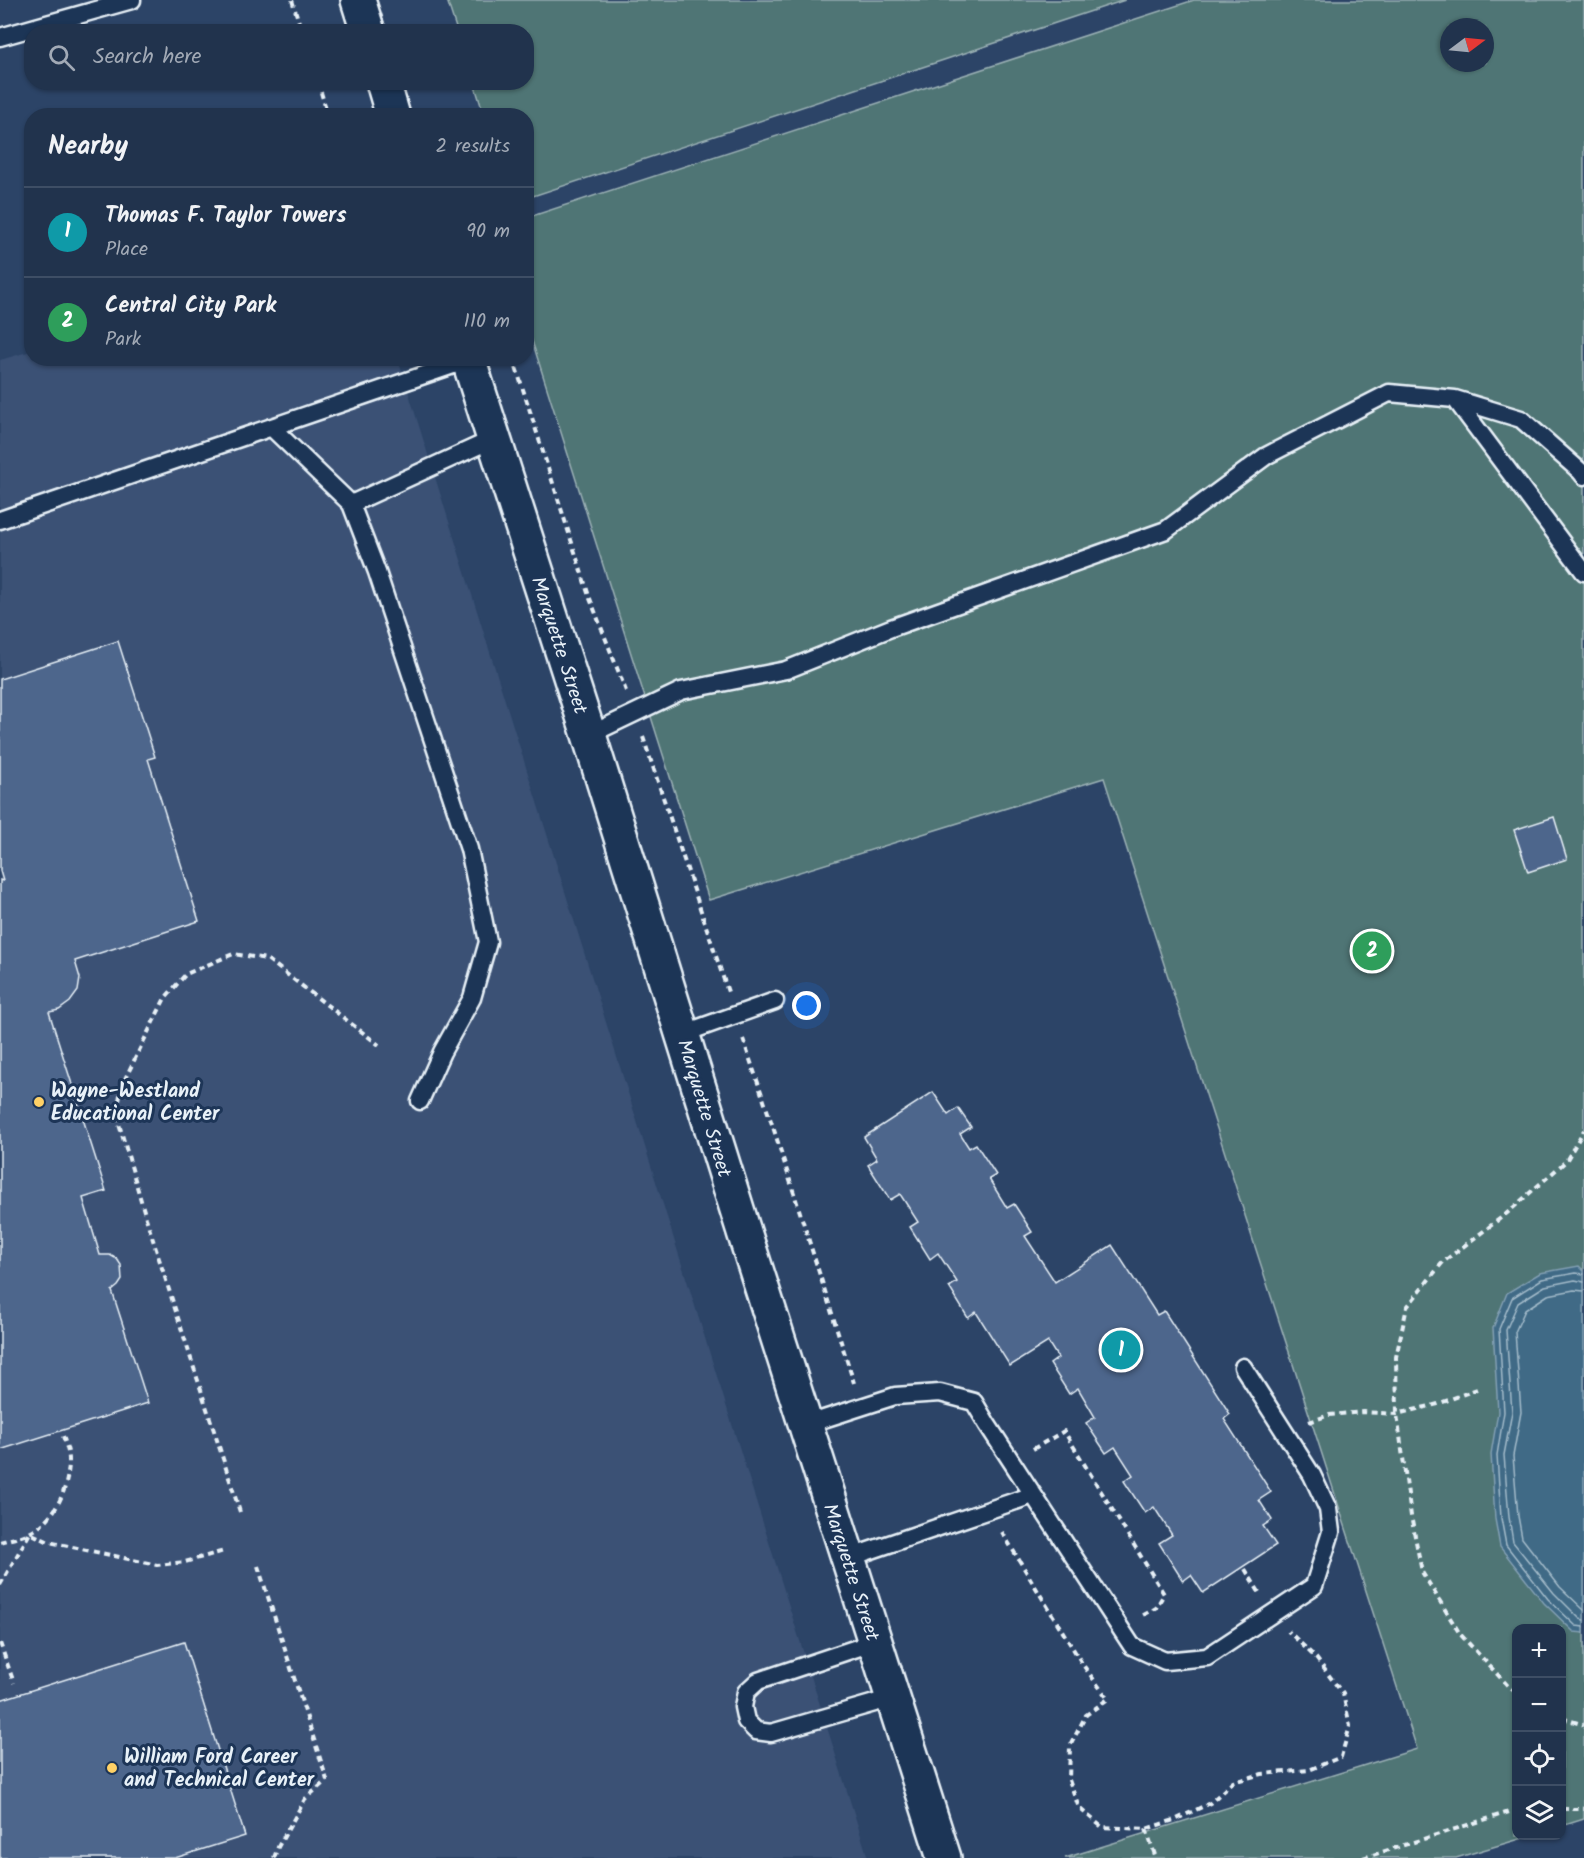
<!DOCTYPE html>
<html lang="en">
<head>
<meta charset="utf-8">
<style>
	body { margin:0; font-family:Kalam,sans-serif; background:#293b54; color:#f1f3f6 }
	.controls { position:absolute; right:18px; bottom:18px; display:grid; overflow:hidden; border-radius:12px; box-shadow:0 2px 4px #0004 }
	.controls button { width:54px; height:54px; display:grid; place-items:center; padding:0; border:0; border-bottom:2px solid #3e4e65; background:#21334d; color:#f1f3f6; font:30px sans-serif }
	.compass { position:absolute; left:1440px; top:18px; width:54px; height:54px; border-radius:50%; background:#21334d; box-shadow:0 2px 4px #0004; rotate:74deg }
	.you { position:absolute; left:807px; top:1006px; width:21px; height:21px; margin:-15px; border:4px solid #fff; border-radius:50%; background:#1a73e8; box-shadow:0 0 0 9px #1a73e833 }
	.badge { display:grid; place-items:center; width:39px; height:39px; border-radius:50%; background:#d6ab8b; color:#fff; font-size:20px; font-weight:700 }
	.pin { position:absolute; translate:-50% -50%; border:3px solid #fff; box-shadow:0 2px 6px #0006 }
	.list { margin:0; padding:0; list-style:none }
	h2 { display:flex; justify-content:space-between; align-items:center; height:78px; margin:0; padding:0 24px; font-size:26px }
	h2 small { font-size:20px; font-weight:400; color:#a2aab6 }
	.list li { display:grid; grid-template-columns:39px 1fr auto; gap:18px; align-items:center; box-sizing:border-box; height:90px; padding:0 24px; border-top:2px solid #3e4e65 }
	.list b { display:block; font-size:22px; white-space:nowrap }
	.list p { margin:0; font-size:20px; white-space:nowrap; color:#a2aab6 }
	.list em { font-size:20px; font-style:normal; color:#a2aab6 }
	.icon { flex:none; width:33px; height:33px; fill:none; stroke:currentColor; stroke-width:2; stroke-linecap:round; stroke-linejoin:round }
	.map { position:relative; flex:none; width:1584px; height:1858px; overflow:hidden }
	.search { position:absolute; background:#21334d; box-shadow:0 2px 4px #0004; left:24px; top:24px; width:510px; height:66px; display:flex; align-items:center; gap:15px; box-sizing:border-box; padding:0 21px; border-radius:24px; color:#a2aab6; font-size:22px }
	.panel { position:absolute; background:#21334d; box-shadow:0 2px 4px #0004; left:24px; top:108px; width:510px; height:258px; border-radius:24px }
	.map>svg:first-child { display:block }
	.built { fill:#3a5175 }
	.green { fill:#507474; stroke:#9cb2b6; stroke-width:1.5; fill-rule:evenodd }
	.water { fill:#3f6a86; stroke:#83a0b4; stroke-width:1.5 }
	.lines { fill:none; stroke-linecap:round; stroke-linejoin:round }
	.shore { stroke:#a4bbca; stroke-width:1.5 }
	.building { fill:#4e668c; stroke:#e8f1f8; stroke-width:1.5 }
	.lane-casing { stroke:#e8f1f8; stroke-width:21 }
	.secondary-casing { stroke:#e8f1f8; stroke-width:38 }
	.path { stroke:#e8f1f8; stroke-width:4; stroke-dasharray:6 4.5; stroke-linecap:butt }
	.lane { stroke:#1d3557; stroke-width:16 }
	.secondary { stroke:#1d3557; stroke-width:33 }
	.poi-dot { fill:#ffd166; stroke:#1d3557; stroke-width:2 }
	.labels { text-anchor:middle; stroke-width:6; stroke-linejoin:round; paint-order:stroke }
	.street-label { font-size:20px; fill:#e8f1f8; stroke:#1d3557 }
	.poi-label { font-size:20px; font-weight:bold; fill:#e8f1f8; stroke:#1d3557; text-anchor:start }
</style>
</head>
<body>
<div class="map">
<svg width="1584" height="1858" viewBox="0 0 1584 1858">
	<rect width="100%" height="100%" fill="#2c4467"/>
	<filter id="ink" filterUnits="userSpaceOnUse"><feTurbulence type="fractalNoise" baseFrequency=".0167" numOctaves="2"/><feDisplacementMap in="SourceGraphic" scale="12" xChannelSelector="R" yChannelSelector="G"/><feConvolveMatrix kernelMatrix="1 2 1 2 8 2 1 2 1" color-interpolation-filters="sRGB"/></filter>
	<g filter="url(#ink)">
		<path class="built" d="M31 351 32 358 398 359 868 1858H0V360Z"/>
		<path class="green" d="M447 0H1125L527 198 526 116 484 115 474 83 526 82V32L457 31Z
			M1194 0H1584V1819L1562 1826V1628H1516V1836H1530L1456 1858H1065L1417 1749 1104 778 709 900 527 325 526 218ZM1449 27H1485V63H1449Z"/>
		<path class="water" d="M1579 1266 1584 1271V1633L1574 1632 1544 1603 1500 1547 1495 1519 1491 1454 1498 1412 1493 1328 1507 1293 1540 1273Z"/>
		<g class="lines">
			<path class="shore" d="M1584 1274 1576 1273 1542 1279 1512 1298 1499 1329 1504 1412 1497 1455 1501 1518 1506 1545 1548 1599 1576 1626 1584 1627
				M1584 1282 1575 1280 1545 1286 1518 1303 1506 1330 1512 1412 1504 1455 1509 1517 1513 1542 1554 1593 1580 1619 1584 1620
				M1584 1291 1574 1290 1548 1295 1525 1310 1515 1332 1521 1412 1513 1456 1518 1516 1522 1538 1560 1587 1584 1610"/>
		</g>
		<path class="building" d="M118 641 155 757 148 759 199 921 75 961 80 978 78 991 70 1002 59 1010 49 1012 106 1191 83 1198 100 1255H110L117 1259 121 1265 122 1280 118 1286 112 1291 148 1403 0 1450V880L3 881 0 871V679Z
			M1554 817 1567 859 1528 872 1514 830Z
			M933 1092 948 1115 958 1108 971 1127 960 1134 969 1148 976 1144 996 1175 989 1179 1007 1208 1014 1204 1032 1232 1025 1236 1055 1282 1112 1245 1157 1315 1164 1311 1230 1414 1224 1419 1271 1492 1259 1500 1272 1520 1263 1526 1276 1545 1203 1593 1191 1575 1183 1581 1159 1543 1172 1535 1154 1507 1145 1513 1124 1481 1133 1475 1115 1447 1106 1453 1086 1423 1095 1417 1078 1388 1069 1394 1050 1364 1058 1358 1048 1342 1010 1366 976 1312 968 1318 949 1287 957 1282 938 1253 930 1259 910 1227 918 1222 900 1194 890 1200 868 1165 877 1159 864 1137Z
			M184 1642 245 1836 175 1858H0V1700Z"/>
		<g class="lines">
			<defs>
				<path id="lane" d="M0 37 132 0
					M1455 399 1521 419 1580 471 1584 476
					M271 427 351 504 377 572 469 849 488 942 472 998 442 1052 420 1101
					M351 504 493 439
					M0 520 468 360
					M589 735 681 691 786 670 891 628 1166 530 1266 456 1389 393 1455 399 1584 572
					M682 1034 775 1001
					M805 1425 895 1396 940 1393 974 1402 987 1424 1132 1646 1165 1661 1207 1657 1314 1586 1331 1532 1328 1509 1312 1475 1243 1367
					M848 1558 1033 1495
					M875 1642 758 1681 746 1692 743 1707 746 1721 756 1731 771 1733 892 1698"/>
				<path id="secondary" d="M358 0 368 32
					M383 82 393 116
					M468 358 589 735 745 1235 944 1858"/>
			</defs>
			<use href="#lane" class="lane-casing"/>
			<use href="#secondary" class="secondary-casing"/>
			<path class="path" d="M292 0 302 32
				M318 82 328 116
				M513 358 589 596 626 691
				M643 737 728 992
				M743 1039 774 1130 854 1383
				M1309 1422 1329 1415 1364 1412 1397 1414 1438 1404 1477 1389
				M1033 1449 1064 1431 1164 1594 1156 1608 1142 1616
				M240 1512 146 1218 117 1117 121 1087 165 998 186 974 233 954 267 959 379 1045
				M1002 1532 1083 1665 1108 1699 1086 1715 1070 1746 1069 1780 1079 1808 1102 1827 1146 1829 1177 1819 1210 1803 1233 1782 1262 1774 1309 1770 1341 1757 1350 1726 1343 1694 1316 1658 1288 1631
				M0 1542C10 1539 22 1537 31 1532 56 1519 69 1487 69 1460 69 1452 65 1442 62 1433
				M258 1566 327 1780 305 1799 278 1847 274 1858
				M1245 1569 1259 1592
				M0 1585 30 1533 49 1542 157 1565 185 1562 224 1551
				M0 1643 14 1683
				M1516 1692 1510 1688 1460 1634 1422 1572 1411 1516 1397 1414 1396 1357 1407 1307 1443 1262 1506 1214 1566 1161 1584 1130
				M1562 1718 1584 1725
				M1562 1809H1584
				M1146 1829 1156 1858
				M1363 1858 1509 1812 1516 1811"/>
			<use href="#lane" class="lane"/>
			<use href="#secondary" class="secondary"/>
		</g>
	</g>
	<g class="poi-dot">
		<circle cx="39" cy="1102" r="6"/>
		<circle cx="112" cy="1768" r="6"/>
	</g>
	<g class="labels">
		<g class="street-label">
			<text transform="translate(560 645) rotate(72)" y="7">Marquette Street</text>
			<text transform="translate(705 1108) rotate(73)" y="7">Marquette Street</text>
			<text transform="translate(852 1572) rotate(72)" y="7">Marquette Street</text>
		</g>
		<g class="poi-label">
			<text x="51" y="1097">Wayne-Westland<tspan x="51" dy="23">Educational Center</tspan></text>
			<text x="124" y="1763">William Ford Career<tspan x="124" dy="23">and Technical Center</tspan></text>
		</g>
	</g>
</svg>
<div class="controls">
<button>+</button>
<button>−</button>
<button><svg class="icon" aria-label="locate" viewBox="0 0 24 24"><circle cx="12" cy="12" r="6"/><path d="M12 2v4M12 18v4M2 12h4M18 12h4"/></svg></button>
<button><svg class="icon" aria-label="layers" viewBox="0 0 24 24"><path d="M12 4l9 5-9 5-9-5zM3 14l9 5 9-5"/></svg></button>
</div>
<svg class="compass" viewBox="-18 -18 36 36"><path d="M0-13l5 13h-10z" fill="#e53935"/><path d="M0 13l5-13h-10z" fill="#a2aab6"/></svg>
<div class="you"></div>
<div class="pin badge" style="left:1121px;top:1350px;background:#0f9aa8">1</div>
<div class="pin badge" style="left:1372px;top:951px;background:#2e9e5b">2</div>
<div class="search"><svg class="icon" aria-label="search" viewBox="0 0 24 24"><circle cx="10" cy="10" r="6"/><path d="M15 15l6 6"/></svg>Search here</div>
<section class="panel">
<h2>Nearby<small>2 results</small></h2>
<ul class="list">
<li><span class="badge" style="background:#0f9aa8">1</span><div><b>Thomas F. Taylor Towers</b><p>Place</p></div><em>90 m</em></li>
<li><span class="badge" style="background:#2e9e5b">2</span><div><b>Central City Park</b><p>Park</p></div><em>110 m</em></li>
</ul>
</section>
</div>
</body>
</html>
